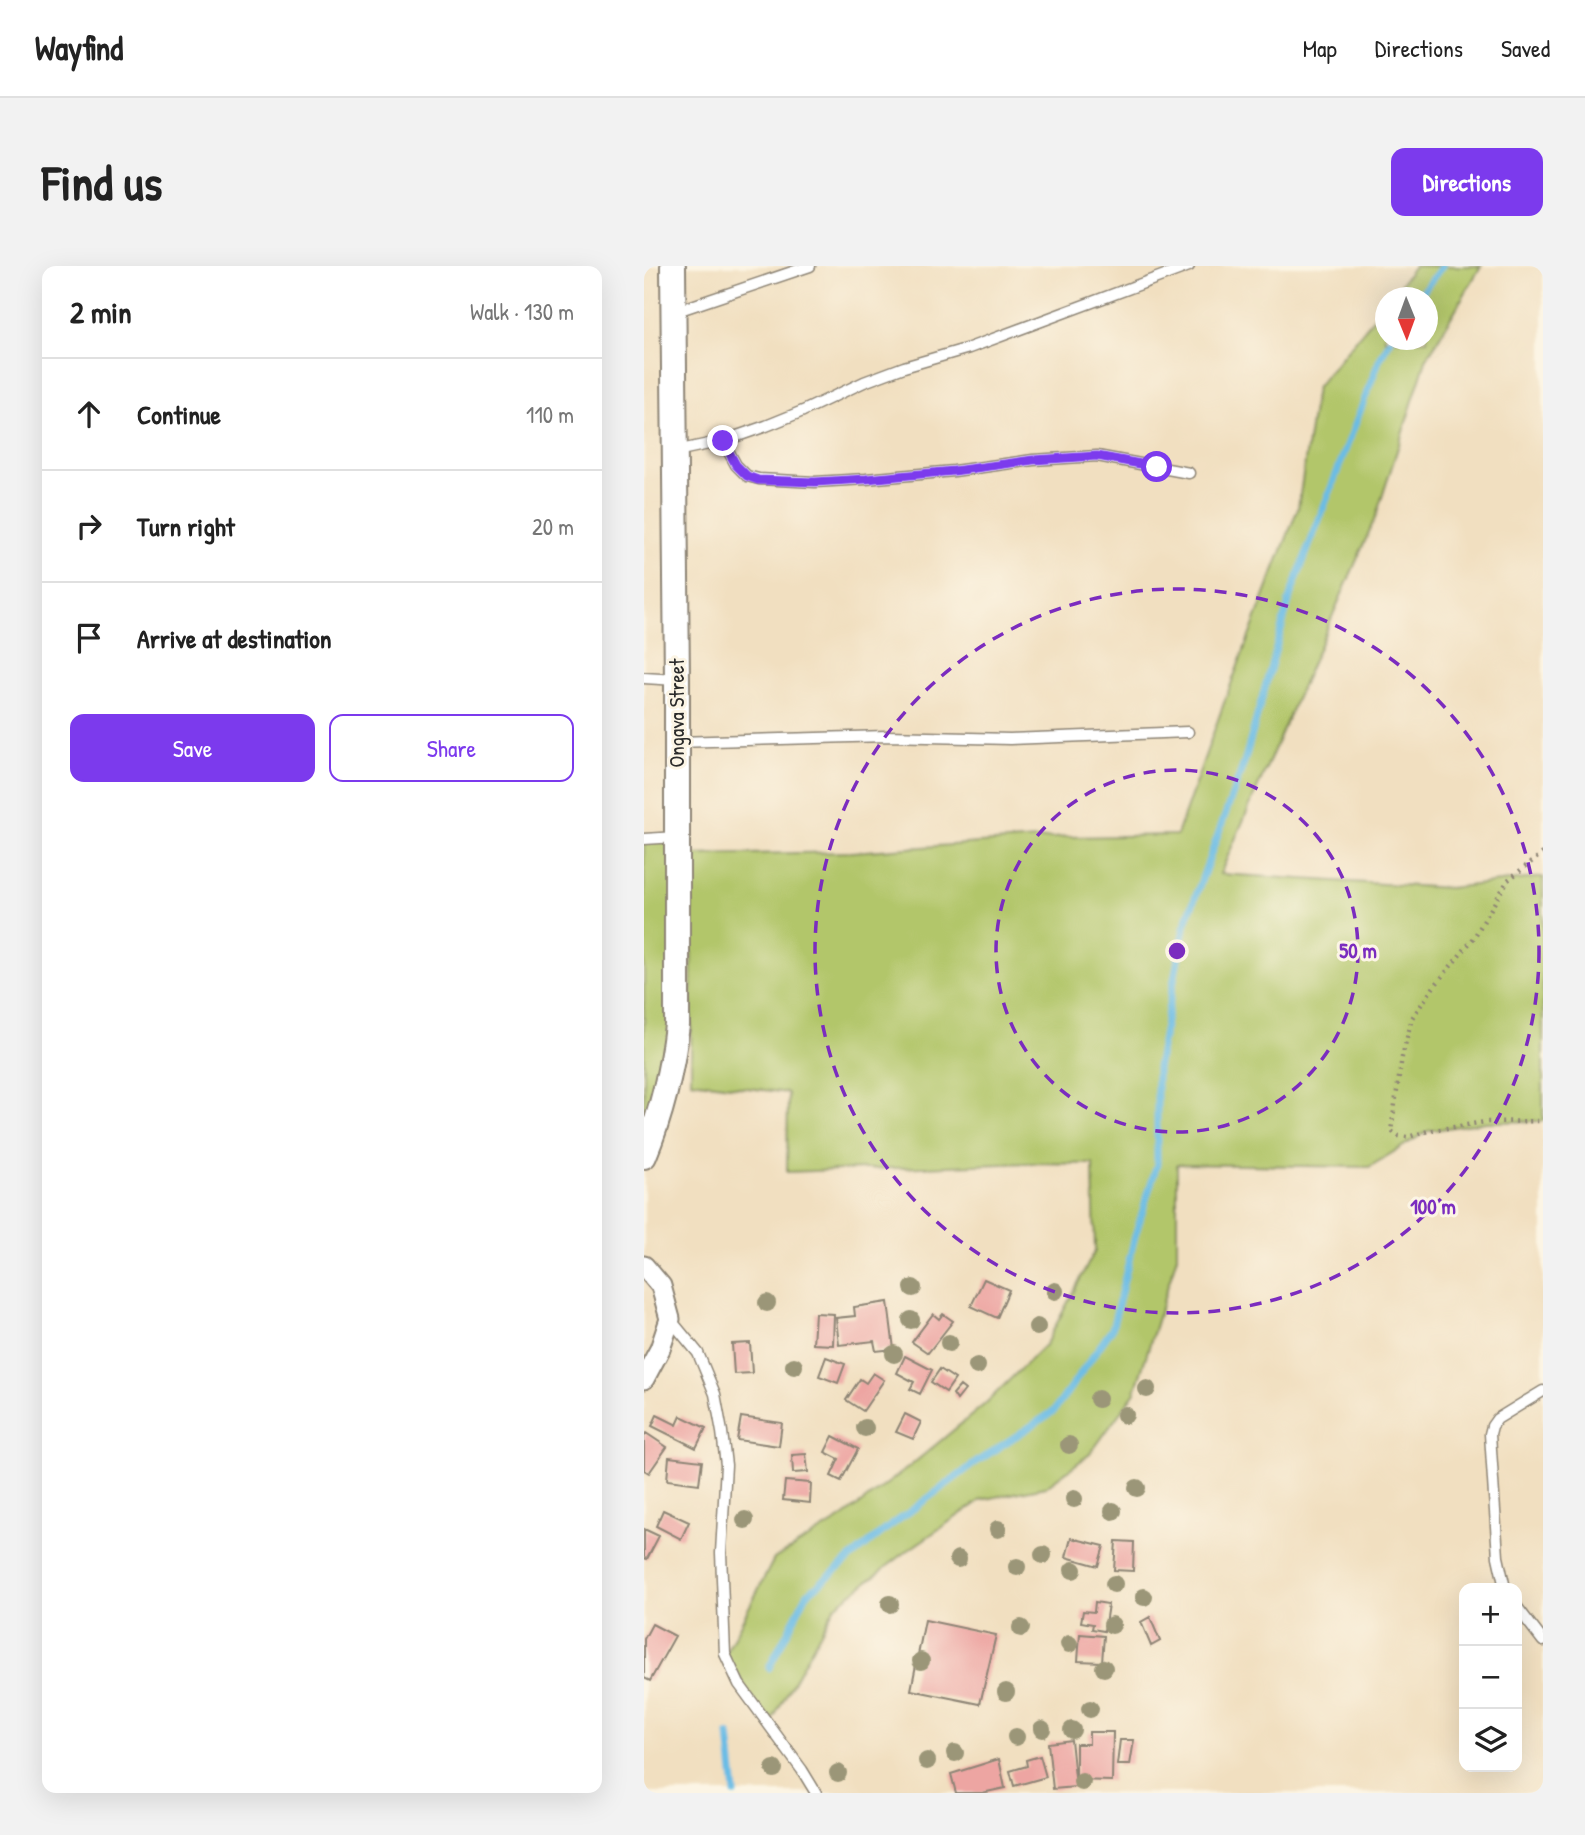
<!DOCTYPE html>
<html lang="en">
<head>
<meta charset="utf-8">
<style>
	body { margin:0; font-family:"Patrick Hand",sans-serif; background:#f2f2f2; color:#222 }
	.controls { position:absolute; right:21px; bottom:21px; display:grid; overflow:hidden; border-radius:14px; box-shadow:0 7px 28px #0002 }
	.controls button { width:63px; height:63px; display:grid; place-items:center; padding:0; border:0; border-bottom:2px solid #e0e0e0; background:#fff; color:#222; font:35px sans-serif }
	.compass { position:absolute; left:731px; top:21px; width:63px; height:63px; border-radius:50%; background:#fff; box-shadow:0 7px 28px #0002; rotate:179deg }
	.stop { position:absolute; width:21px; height:21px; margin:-16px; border:5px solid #7c3aed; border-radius:50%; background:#fff }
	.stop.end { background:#7c3aed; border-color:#fff; box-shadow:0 2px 7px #0008 }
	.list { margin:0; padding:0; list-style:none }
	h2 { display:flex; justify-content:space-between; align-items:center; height:91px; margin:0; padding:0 28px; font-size:30px }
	h2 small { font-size:23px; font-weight:400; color:#767676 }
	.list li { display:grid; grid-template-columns:46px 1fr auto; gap:21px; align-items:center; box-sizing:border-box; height:112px; padding:0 28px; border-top:2px solid #e0e0e0 }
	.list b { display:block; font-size:26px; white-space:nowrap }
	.list em { font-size:23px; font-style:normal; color:#767676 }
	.actions { display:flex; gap:14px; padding:21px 28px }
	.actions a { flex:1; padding:16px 0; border:2px solid #7c3aed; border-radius:14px; text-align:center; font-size:24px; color:#7c3aed }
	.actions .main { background:#7c3aed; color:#fff }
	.icon { flex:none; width:38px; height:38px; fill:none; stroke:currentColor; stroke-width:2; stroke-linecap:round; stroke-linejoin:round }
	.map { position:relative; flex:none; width:899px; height:1527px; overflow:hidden; border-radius:14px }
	header { display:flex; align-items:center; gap:42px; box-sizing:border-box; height:98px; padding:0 35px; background:#fff; border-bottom:2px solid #e0e0e0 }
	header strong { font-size:33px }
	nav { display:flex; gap:38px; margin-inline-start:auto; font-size:24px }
	.intro { display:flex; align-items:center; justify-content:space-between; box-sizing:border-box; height:168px; padding:0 42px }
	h1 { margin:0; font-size:49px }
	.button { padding:18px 32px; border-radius:14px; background:#7c3aed; color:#fff; font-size:24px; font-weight:700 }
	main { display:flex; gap:42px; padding:0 42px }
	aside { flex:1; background:#fff; border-radius:14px; box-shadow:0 7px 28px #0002 }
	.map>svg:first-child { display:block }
	.green { fill:#b2c66a; stroke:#6e784a; stroke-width:2 }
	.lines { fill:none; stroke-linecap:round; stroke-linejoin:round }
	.stream { stroke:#6abce5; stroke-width:7 }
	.building { fill:#eda5a2 }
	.service-casing { stroke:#8e8576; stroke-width:13 }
	.minor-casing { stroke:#8e8576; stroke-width:23 }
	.tertiary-casing { stroke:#8e8576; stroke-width:28 }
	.path { stroke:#8e8576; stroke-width:4.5; stroke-dasharray:2 5; stroke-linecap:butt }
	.service { stroke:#fff; stroke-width:10 }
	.minor { stroke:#fff; stroke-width:19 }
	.tertiary { stroke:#fff; stroke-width:24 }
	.tree { fill:#9b9678 }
	.route { stroke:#7c3aed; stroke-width:9 }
	.ring { fill:none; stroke:#7b2cbf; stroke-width:3.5; stroke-dasharray:12 9 }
	.labels { text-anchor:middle; stroke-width:6; stroke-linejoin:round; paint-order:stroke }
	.street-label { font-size:21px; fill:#2b2b2b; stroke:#fcf5e5 }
	.centre { fill:#7b2cbf; stroke:#fcf5e5; stroke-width:3.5 }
	.ring-label { font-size:21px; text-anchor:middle; font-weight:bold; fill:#7b2cbf; stroke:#fcf5e5; stroke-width:6; stroke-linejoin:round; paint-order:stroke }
</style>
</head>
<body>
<header>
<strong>Wayfind</strong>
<nav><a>Map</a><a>Directions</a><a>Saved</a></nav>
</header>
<div class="intro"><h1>Find us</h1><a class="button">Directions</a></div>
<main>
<aside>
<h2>2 min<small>Walk · 130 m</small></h2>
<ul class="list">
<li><svg class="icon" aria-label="ahead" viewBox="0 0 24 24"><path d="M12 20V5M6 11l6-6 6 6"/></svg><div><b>Continue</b></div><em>110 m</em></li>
<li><svg class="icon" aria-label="right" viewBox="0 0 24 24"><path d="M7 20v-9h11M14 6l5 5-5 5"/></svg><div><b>Turn right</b></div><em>20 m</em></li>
<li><svg class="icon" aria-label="arrive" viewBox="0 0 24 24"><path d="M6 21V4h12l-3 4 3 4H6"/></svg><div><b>Arrive at destination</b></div></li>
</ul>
<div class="actions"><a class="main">Save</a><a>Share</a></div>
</aside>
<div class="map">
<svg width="899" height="1527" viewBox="0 0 899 1527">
	<rect width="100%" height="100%" fill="#fcf5e5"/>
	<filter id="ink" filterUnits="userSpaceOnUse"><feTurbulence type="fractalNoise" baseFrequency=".0143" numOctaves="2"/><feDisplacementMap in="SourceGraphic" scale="14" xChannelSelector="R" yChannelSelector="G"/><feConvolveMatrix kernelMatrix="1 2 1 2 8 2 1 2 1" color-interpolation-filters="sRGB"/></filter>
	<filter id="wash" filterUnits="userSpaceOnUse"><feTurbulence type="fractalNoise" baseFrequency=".00686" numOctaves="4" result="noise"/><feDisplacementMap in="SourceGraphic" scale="28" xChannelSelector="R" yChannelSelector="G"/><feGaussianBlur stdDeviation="1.57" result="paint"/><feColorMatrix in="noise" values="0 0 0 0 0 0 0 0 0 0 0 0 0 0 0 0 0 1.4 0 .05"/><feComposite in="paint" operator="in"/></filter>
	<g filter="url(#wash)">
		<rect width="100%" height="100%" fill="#f1dfc0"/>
		<path class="green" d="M770 0H837L782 94 732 250 576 608 805 622 899 611V855L841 856 784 865 725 901 533 898V990L491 1126 446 1188 401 1221 337 1234 266 1283 191 1340 125 1460 81 1388 130 1293 198 1252 265 1201 341 1138 402 1078 451 985 449 898 385 897 143 906 144 827 47 815 48 589 207 586 423 571 533 569 581 434 654 242 672 122 741 38V74H783V32L747 31Z
			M33 571V759L0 890V573Z"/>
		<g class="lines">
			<path class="stream" d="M774 32 798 0
				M125 1402 163 1328 241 1264 334 1195 410 1145 468 1063 491 970 513 898V802L540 662 600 497 647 328 735 95 746 74
				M85 1469 91 1527"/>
		</g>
		<g id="blocks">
			<path class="building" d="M340 1013 365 1024 353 1052 327 1040Z
				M244 1036 250 1083 232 1085 230 1075 195 1079 192 1052 211 1050 210 1041Z
				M171 1047 190 1048 189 1079 169 1078Z
				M289 1048 295 1053 299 1048 309 1055 284 1087 268 1076Z
				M106 1077 108 1107 90 1108 88 1078Z
				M261 1090 288 1104 276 1128 266 1123 270 1116 253 1107Z
				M182 1091 201 1098 194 1117 175 1110Z
				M296 1103 311 1113 302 1126 287 1116Z
				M229 1107 240 1114 219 1145 202 1134 216 1113 222 1117Z
				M316 1120 321 1124 313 1134 309 1128Z
				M261 1148 277 1156 269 1173 252 1166Z
				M13 1149 33 1159 37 1150 62 1162 52 1182 8 1160Z
				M97 1151 138 1157 135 1180 93 1174Z
				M2 1167 23 1181 5 1207 0 1204V1171Z
				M189 1170 214 1183 197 1215 187 1210 195 1193 181 1186Z
				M162 1188 164 1206 149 1207 148 1189Z
				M25 1191 58 1195 55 1218 23 1214Z
				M141 1215 167 1217 166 1237 139 1234Z
				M19 1244 45 1256 37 1273 12 1260Z
				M0 1263 15 1270 3 1293 0 1292Z
				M427 1272 460 1280 454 1300 422 1291Z
				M472 1275 490 1276 489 1305 470 1304Z
				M451 1336 464 1338 460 1365 448 1363 449 1358 437 1356 439 1345 450 1346Z
				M506 1351 516 1375 507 1380 497 1356Z
				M281 1354 352 1369 336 1438 267 1424Z
				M8 1358 31 1370 6 1415 0 1412V1373Z
				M436 1368 460 1370 458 1396 434 1395Z
				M445 1466H469L468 1515 432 1514V1478H445Z
				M427 1474 432 1521 409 1523 404 1477Z
				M476 1474H490L486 1499H473Z
				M396 1490 402 1511 370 1520 366 1505 383 1500 382 1494Z
				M355 1493 361 1522 338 1527H312L307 1508Z"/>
		</g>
	</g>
	<g filter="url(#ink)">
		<use href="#blocks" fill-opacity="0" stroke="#8e8576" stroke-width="2"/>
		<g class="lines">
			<defs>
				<path id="service" d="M30 46 166 0
					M79 175 92 199 103 210 115 213 171 216 222 213 310 205 389 194 453 190 545 207
					M32 185 79 175 122 160 159 145 220 116 260 101 325 82 545 0
					M0 412 33 414
					M33 476 243 470 366 473 544 466
					M0 573 33 571
					M26 1053 54 1087 71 1128 78 1166 82 1199 77 1287 81 1388 95 1418 158 1504 172 1527
					M861 1322 854 1291 846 1168 848 1160 853 1153 899 1125
					M873 1341 899 1375"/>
				<path id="minor" d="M0 1000 17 1020 26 1053 16 1083 0 1113"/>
				<path id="tertiary" d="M0 890C17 849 28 803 33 759V414L29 0"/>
			</defs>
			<use href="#service" class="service-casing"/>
			<use href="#minor" class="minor-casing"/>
			<use href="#tertiary" class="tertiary-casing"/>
			<path class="path" d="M899 587 864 614 829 673 789 722 768 752 758 791 747 865 755 870 764 871 784 865 841 856 899 855"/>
			<use href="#service" class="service"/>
			<use href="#minor" class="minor"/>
			<use href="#tertiary" class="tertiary"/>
		</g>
		<g class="tree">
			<circle cx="269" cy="1022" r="9"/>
			<circle cx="411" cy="1025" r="9"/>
			<circle cx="123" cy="1037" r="9"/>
			<circle cx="267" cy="1054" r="9"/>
			<circle cx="393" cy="1061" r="9"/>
			<circle cx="305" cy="1077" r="9"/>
			<circle cx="250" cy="1088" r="9"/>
			<circle cx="150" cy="1100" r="9"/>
			<circle cx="333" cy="1100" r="9"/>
			<circle cx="503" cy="1123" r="9"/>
			<circle cx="454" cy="1133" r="9"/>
			<circle cx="481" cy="1149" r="9"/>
			<circle cx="221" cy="1162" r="9"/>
			<circle cx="425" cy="1179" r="9"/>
			<circle cx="493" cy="1222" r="9"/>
			<circle cx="430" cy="1233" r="9"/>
			<circle cx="469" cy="1245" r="9"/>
			<circle cx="101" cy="1254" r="9"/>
			<circle cx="354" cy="1263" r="9"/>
			<circle cx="399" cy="1289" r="9"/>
			<circle cx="314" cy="1293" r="9"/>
			<circle cx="373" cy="1301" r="9"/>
			<circle cx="429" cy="1304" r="9"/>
			<circle cx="470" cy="1318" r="9"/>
			<circle cx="500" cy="1331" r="9"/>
			<circle cx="246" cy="1338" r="9"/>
			<circle cx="468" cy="1359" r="9"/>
			<circle cx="377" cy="1362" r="9"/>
			<circle cx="425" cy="1378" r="9"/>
			<circle cx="277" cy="1395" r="9"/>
			<circle cx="460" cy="1402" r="9"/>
			<circle cx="362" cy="1426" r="9"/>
			<circle cx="446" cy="1443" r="9"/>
			<circle cx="398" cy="1463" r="9"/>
			<circle cx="428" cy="1464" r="9"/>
			<circle cx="372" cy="1471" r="9"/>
			<circle cx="311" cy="1487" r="9"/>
			<circle cx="283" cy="1495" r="9"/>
			<circle cx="130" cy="1503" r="9"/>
			<circle cx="194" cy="1507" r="9"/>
			<circle cx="438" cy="1516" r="9"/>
		</g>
	</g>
	<g class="lines" filter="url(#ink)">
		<path class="route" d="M79 175 92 199 103 210 114 214 171 216 222 213 310 205 389 194 453 190 513 201"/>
	</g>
	<g class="ring">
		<circle cx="533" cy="685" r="181"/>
		<circle cx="533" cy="685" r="362"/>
	</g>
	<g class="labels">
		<g class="street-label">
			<text transform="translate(33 447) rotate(-90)" y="7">Ongava Street</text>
		</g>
	</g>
	<circle cx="533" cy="685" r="10" class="centre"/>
	<g class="ring-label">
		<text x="714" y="692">50 m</text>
		<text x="789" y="948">100 m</text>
	</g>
</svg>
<div class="controls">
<button>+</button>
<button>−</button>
<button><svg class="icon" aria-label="layers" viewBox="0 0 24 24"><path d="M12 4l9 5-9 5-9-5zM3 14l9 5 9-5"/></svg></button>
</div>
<svg class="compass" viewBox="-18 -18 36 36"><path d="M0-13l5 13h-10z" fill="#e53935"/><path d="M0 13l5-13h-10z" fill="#767676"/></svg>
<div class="stop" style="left:513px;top:201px"></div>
<div class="stop end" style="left:79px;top:175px"></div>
</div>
</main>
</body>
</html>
